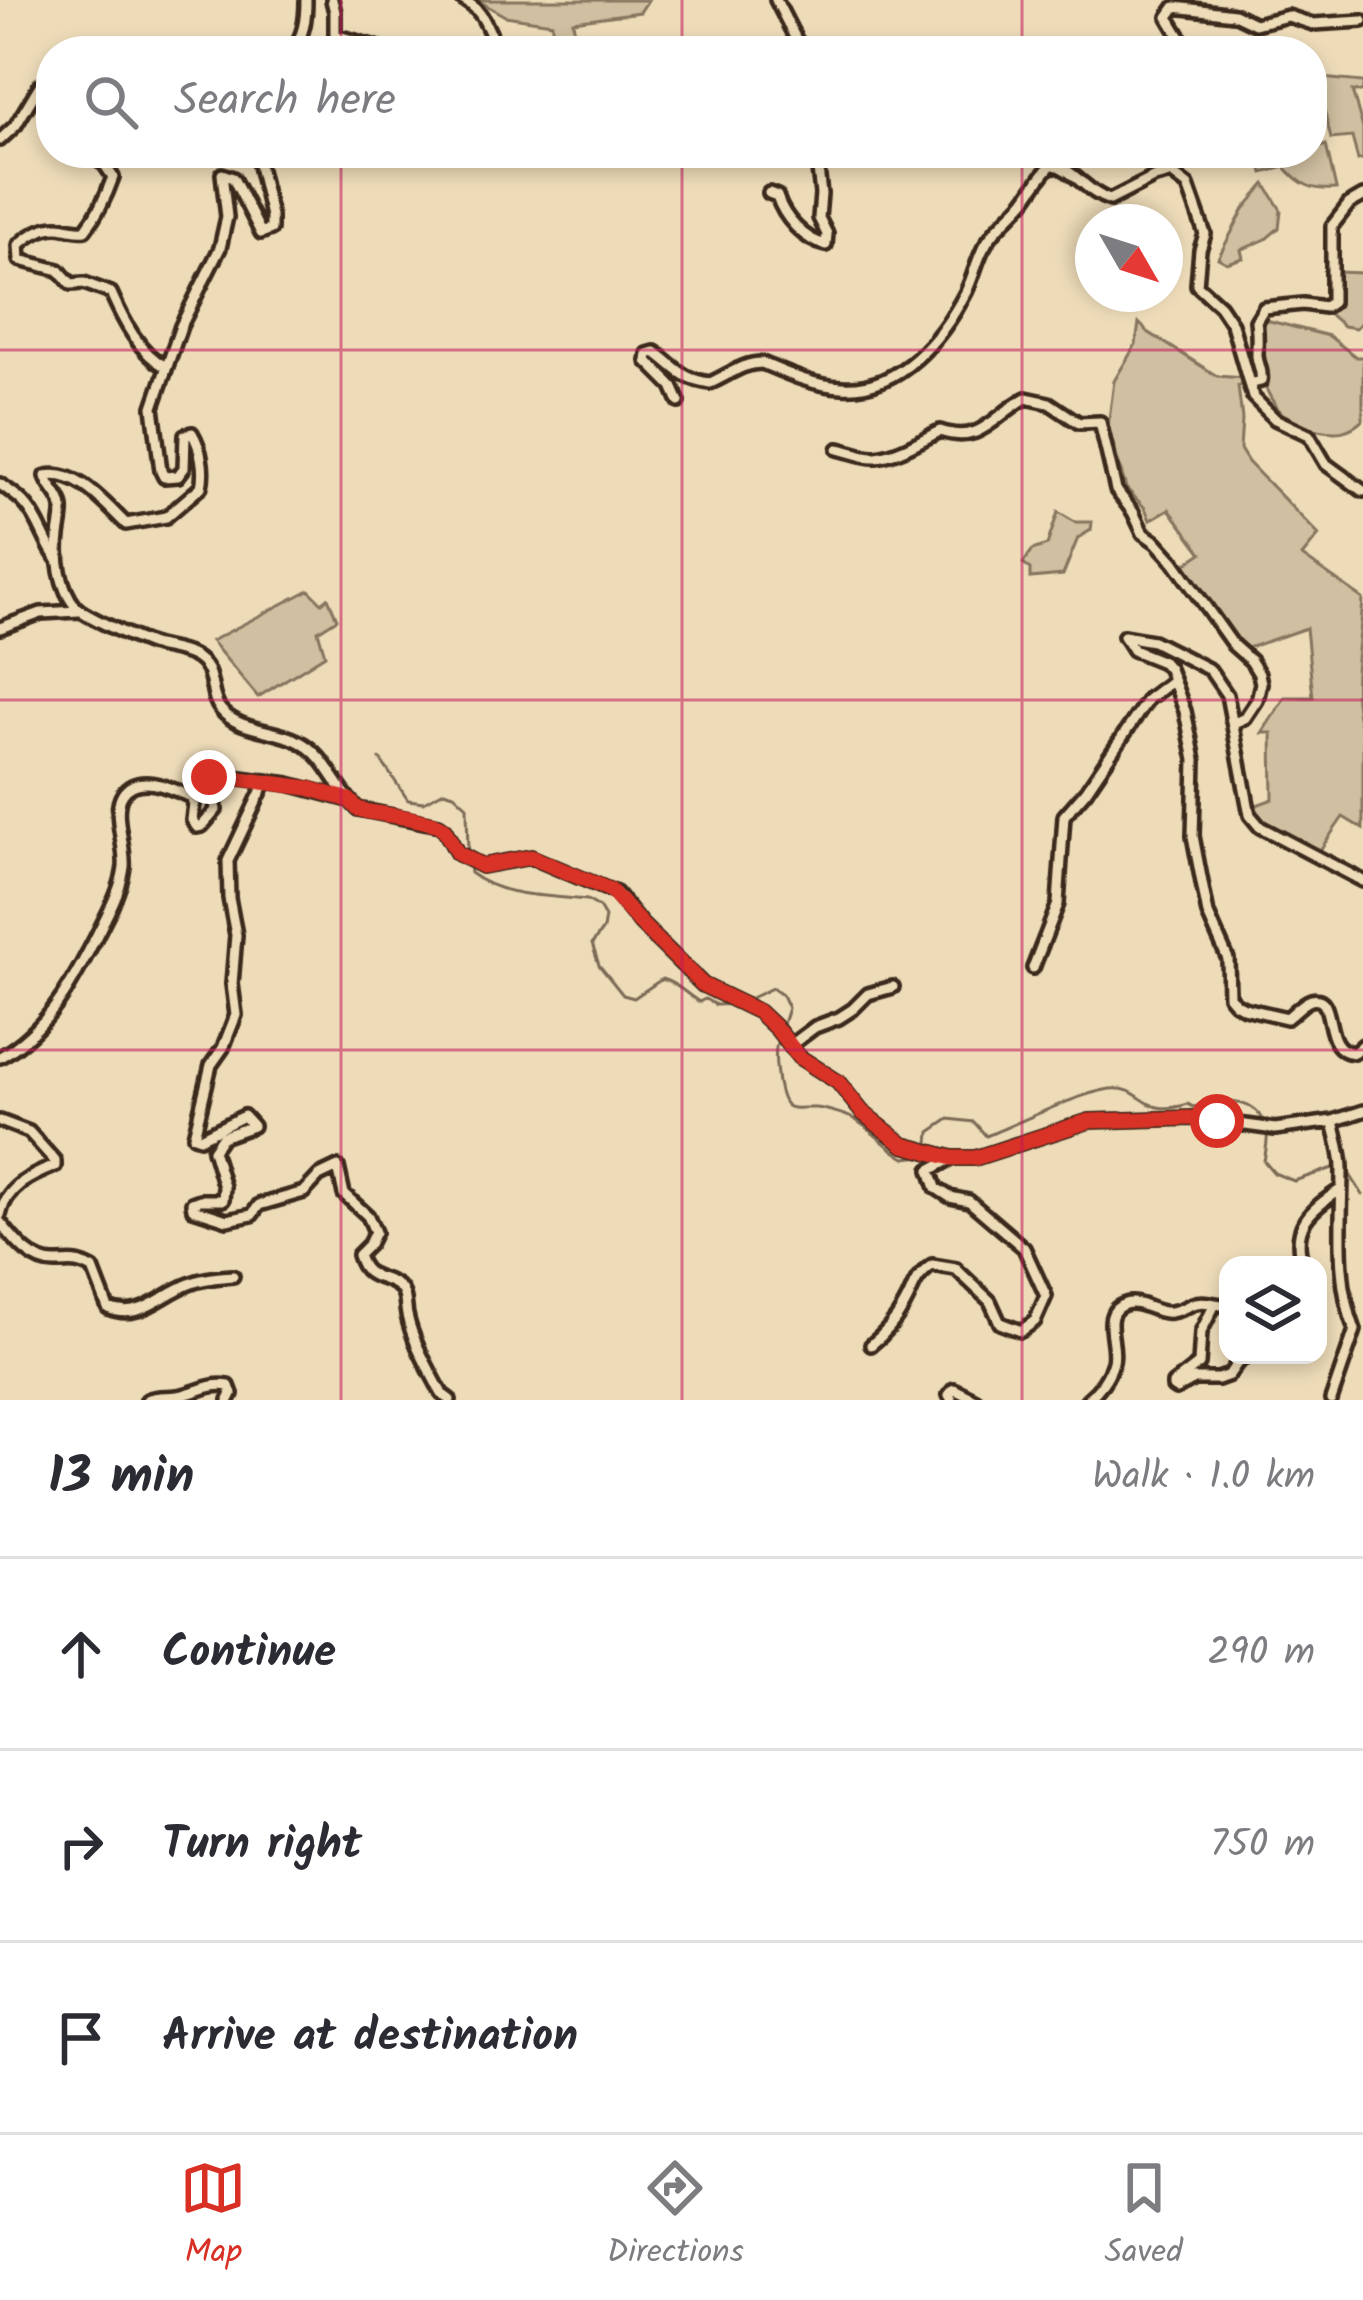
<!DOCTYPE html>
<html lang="en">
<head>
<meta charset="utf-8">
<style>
	body { margin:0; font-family:Kalam,sans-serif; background:#f2f2f3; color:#2b2b33 }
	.controls { position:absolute; right:36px; bottom:36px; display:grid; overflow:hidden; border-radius:24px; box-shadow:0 6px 18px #0003 }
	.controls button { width:108px; height:108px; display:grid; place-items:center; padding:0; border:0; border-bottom:3px solid #e1e1e2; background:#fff; color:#2b2b33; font:60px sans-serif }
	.compass { position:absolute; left:1075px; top:204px; width:108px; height:108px; border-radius:50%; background:#fff; box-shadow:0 6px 18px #0003; rotate:129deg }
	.stop { position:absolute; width:36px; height:36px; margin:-27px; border:9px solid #d93025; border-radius:50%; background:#fff }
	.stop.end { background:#d93025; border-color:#fff; box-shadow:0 3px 12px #0008 }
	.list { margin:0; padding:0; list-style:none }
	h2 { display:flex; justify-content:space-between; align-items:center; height:156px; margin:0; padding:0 48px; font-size:51px }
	h2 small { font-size:39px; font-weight:400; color:#7c7c81 }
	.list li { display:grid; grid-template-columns:78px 1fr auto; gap:36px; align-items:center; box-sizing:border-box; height:192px; padding:0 48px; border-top:3px solid #e1e1e2 }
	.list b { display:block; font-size:45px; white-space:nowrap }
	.list em { font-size:39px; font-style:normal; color:#7c7c81 }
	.icon { flex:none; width:66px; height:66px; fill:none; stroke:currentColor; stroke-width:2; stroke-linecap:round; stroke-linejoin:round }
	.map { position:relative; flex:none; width:1363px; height:1400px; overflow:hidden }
	.search { position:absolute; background:#fff; box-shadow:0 6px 18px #0003; left:36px; right:36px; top:36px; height:132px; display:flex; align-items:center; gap:30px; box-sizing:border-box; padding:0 42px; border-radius:48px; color:#7c7c81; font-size:45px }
	.sheet { height:732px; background:#fff }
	nav { display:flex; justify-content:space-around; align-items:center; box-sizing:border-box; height:168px; border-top:3px solid #e1e1e2; background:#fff; font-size:33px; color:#7c7c81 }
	nav a { display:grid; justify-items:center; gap:6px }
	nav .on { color:#d93025 }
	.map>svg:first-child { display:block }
	.green { fill:#d0bfa0; stroke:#86745f; stroke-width:3 }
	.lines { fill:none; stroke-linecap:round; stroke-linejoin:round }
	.stream { stroke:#7c6b56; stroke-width:3 }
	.minor-casing { stroke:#3b2a1e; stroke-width:18 }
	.minor { stroke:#eedcb9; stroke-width:9 }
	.route { stroke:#d93025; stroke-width:15 }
	.grid { fill:none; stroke:#c2185b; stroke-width:3; stroke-opacity:0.55 }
</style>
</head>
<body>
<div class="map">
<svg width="1363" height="1400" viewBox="0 0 1363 1400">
	<rect width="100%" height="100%" fill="#eedcb9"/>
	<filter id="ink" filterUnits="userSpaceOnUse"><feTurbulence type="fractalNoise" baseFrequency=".00833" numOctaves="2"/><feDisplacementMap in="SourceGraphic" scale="24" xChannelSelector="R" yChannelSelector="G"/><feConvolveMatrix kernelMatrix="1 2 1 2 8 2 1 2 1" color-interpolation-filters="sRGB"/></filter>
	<g filter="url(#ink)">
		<path class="green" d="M477 0H648L640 12 573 21 576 45 609 51H552V23L505 16Z
			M1312 77 1363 82V92L1352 91 1363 128V159L1358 160 1352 137 1331 139 1324 109 1312 112Z
			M1326 145 1336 189C1313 191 1300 185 1285 167L1263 173 1258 153H1283L1286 160 1312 153V150Z
			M1265 184 1281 210 1279 228 1266 239 1241 250 1243 258 1227 263 1218 258 1244 209Z
			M1337 272 1363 273V321L1356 328 1343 326 1323 309 1336 303Z
			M1266 320 1329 336 1356 357H1363V420C1348 433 1338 434 1318 430 1312 428 1305 428 1299 426 1277 416 1260 385 1260 362 1259 348 1261 336 1259 323Z
			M1139 323 1148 332 1217 376 1244 378 1243 385 1238 386 1242 419 1240 449 1248 462 1319 535 1302 556 1363 599C1361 642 1347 693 1363 734V829L1343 817 1320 850 1260 823 1254 806 1273 799 1272 733H1262L1285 697H1313L1306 628 1245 649 1235 644 1181 567 1202 553 1169 509 1150 520 1145 508 1126 488 1108 427 1114 381 1136 344Z
			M1058 512 1075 522H1092L1091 530 1078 538 1063 575 1030 578V569L1023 564 1032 550 1047 545Z
			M309 590 322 603 328 598 337 619 318 631 325 655 258 697 211 641Z"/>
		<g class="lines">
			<path class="stream" d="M380 759 408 800 424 802 444 791 454 794 467 806 468 855
				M469 864 470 873C502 898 549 895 587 900L599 907 605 917 603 929 592 944 599 965 623 995 634 998 662 979C678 984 685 993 699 1002L705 999 716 1005 739 1004
				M747 1000 772 988 782 995 788 1008 782 1027
				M779 1036C773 1051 776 1067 778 1083 784 1115 790 1107 816 1108 826 1109 843 1114 852 1118 871 1128 886 1148 905 1158L923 1156 929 1144 930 1132 949 1119 974 1122 986 1136C1019 1123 1076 1094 1110 1089 1145 1085 1140 1119 1188 1104L1193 1107C1217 1101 1251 1095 1264 1122 1270 1133 1266 1149 1264 1161L1274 1173 1294 1181 1333 1168 1347 1170 1363 1195"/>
			<defs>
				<path id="minor" d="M332 0 335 12V35L389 51
					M463 0C488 13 485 30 500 51
					M776 0 802 51
					M292 51C304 35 306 20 306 0
					M1177 51 1180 37 1168 17 1175 7 1234 14 1255 24 1288 16 1313 24 1363 21
					M0 140 16 125 40 85 51 95
					M85 153 104 164 113 177C106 197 98 214 85 230 78 231 72 229 65 228 48 224 31 234 19 245L20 260 59 270 71 284 84 283 111 293C123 320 139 353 166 367
					M256 153 271 216V229L261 233 233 178 222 174 227 217 220 248 181 326 153 407 161 471 164 477 178 476 184 468 185 435 192 433C201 448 205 470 201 487L166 517 126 524C104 503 78 470 46 476 48 488 61 495 62 508 63 516 60 527 59 536 56 558 60 587 75 606 82 615 144 643 157 646 170 649 181 650 193 656 218 669 207 694 221 710 239 731 274 729 298 741 327 755 335 788 358 809L439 825 444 829 457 853 482 866 531 857 616 893 641 924 703 985 759 1012 777 1029 799 1057 838 1082 862 1112 904 1145 952 1158H975L1089 1121 1194 1118 1275 1129 1333 1121 1363 1111
					M1163 153 1171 173 1188 186 1205 234 1200 250 1197 285 1220 306 1232 324 1253 397 1275 419 1309 435 1326 464 1363 491
					M769 193 777 196C784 218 804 240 826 245L827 234 819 218 821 194 816 153
					M1249 384 1261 381C1263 371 1258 366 1257 356 1257 344 1258 334 1256 321L1264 308 1303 304 1325 307 1332 302V226L1349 204 1363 196
					M679 402 672 386 647 361 648 354 655 352C677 368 681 379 710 383 729 375 742 363 762 363 788 374 814 386 842 387 900 391 942 338 966 292 973 278 976 263 983 249 993 229 1011 217 1025 200 1034 188 1042 174 1052 164 1074 169 1087 193 1110 200L1155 177 1171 173
					M838 449C850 451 864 458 876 457 897 455 921 440 940 431 982 445 993 416 1026 398L1049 403 1079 423 1100 422 1116 490 1133 512 1143 533 1156 542 1174 562 1233 645 1251 661 1259 674 1261 683 1257 700 1245 718 1234 723
					M0 484C8 490 18 496 25 504 40 520 44 542 57 559
					M0 628 41 613 79 611
					M1124 636 1133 650 1163 662 1169 669 1185 711 1195 760 1193 836 1208 914 1228 959 1229 996 1235 1003 1244 1008 1287 1018C1294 1013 1302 1003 1311 1000 1339 993 1319 1051 1354 1053L1363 1045
					M1124 636 1153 641 1210 670 1227 695 1250 815 1260 827 1363 881
					M265 783 228 861 229 898 236 935 232 984 236 1015 223 1048 211 1065 194 1136 200 1138 244 1116 253 1126 222 1137 213 1150 224 1187 223 1200H200L192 1203 193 1209 227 1220 252 1215 259 1205 304 1192 319 1176 338 1167 344 1194 368 1216 375 1232 369 1244 358 1255C366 1283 384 1273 400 1288 407 1295 405 1307 407 1315 413 1343 429 1369 442 1394L450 1400
					M1033 968 1058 904 1064 816 1086 791 1148 699 1173 680
					M791 1045 815 1027 839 1018 853 1009 868 994 893 987
					M0 1057C50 1029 76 977 101 927 111 907 121 889 124 867 126 844 111 812 123 794 138 772 171 788 191 797L194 804 192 820 197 827 202 826 216 810 214 798 204 785 209 777 218 775 289 784 349 800
					M0 1121 29 1132 55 1161V1166C30 1176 6 1187 0 1215
					M0 1222C14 1239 31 1263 55 1263 74 1263 75 1260 93 1269L108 1308C141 1322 162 1293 192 1283 205 1278 219 1277 233 1276
					M1303 1265C1290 1226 1310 1210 1340 1190
					M1228 1306 1215 1304 1201 1332 1199 1364 1173 1384V1387L1176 1389 1194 1379H1218L1229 1375 1238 1362 1250 1355
					M871 1345C885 1334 895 1322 904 1306 915 1287 912 1280 932 1265L956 1269 990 1301 1000 1323 1021 1331 1035 1321 1046 1296 1024 1248 969 1201 950 1197 936 1188 930 1170 952 1158
					M147 1400C159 1395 166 1398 178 1396 196 1393 211 1382 229 1386L232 1394 229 1400
					M952 1400 949 1395 954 1389 976 1400
					M1087 1400C1098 1391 1109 1377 1113 1362 1118 1343 1099 1312 1125 1304 1140 1299 1155 1314 1170 1312 1189 1310 1190 1298 1215 1304
					M1331 1400 1355 1330C1335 1280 1342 1221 1342 1168 1342 1153 1336 1136 1333 1121"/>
			</defs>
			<use href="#minor" class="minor-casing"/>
			<use href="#minor" class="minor"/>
		</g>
	</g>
	<g class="lines" filter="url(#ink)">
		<path class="route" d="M209 777 218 776 308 788 349 800 358 809 369 812 410 818 436 824 444 829 457 853 482 866 531 857 610 890 641 924 703 985 759 1012 777 1029 799 1057 838 1082 862 1112 904 1145 952 1158H975L1089 1121 1193 1118 1217 1121"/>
	</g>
	<path class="grid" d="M341 0V51M682 0V51M1022 0V51M341 153V1400M682 153V1400M1022 153V1400M0 350H1363M0 700H1363M0 1050H1363"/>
</svg>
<div class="controls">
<button><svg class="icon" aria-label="layers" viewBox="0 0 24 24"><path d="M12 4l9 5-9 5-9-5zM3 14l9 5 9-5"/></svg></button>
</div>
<svg class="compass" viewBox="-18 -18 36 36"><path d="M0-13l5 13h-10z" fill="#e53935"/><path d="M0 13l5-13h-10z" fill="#7c7c81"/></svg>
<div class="stop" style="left:1217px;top:1121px"></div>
<div class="stop end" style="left:209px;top:777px"></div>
<div class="search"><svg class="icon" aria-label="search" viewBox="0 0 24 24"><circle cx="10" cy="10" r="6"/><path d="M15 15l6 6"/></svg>Search here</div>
</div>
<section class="sheet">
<h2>13 min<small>Walk · 1.0 km</small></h2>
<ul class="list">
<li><svg class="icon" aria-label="ahead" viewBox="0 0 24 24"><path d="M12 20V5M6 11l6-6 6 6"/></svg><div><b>Continue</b></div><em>290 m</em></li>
<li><svg class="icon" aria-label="right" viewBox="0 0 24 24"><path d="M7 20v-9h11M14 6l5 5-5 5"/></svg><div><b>Turn right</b></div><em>750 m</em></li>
<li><svg class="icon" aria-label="arrive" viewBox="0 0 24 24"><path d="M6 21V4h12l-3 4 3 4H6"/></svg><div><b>Arrive at destination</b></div></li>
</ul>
</section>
<nav>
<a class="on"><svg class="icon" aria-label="map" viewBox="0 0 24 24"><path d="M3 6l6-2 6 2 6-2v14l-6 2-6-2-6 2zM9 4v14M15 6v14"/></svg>Map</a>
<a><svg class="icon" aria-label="directions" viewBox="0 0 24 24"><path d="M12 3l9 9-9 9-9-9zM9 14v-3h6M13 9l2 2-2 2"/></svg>Directions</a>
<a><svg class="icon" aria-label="saved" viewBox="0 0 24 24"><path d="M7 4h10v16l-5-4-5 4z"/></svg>Saved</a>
</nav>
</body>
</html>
